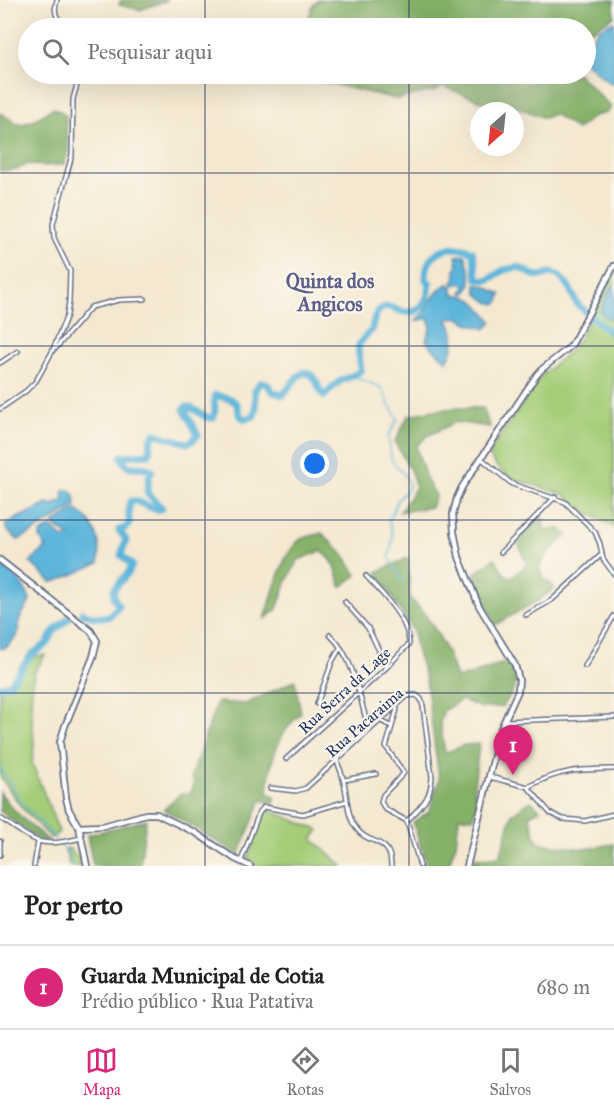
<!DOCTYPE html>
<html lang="pt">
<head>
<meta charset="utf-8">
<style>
	body { margin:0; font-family:"IM FELL Great Primer",serif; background:#f2f2f2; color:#222 }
	.compass { position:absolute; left:470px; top:102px; width:54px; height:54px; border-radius:50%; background:#fff; box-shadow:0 6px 24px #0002; rotate:207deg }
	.you { position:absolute; left:315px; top:464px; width:21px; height:21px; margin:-15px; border:4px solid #fff; border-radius:50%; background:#1a73e8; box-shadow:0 0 0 9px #1a73e833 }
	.badge { display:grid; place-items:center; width:39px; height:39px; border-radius:50%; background:#db2777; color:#fff; font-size:20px; font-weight:700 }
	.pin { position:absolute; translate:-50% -50px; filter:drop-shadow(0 2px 3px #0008) }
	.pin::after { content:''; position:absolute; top:32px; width:21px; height:18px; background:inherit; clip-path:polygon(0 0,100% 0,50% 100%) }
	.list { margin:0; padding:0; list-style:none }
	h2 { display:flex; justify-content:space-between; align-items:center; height:78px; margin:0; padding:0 24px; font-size:26px }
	h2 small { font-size:20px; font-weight:400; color:#767676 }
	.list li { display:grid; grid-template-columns:39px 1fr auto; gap:18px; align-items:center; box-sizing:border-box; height:84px; padding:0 24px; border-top:2px solid #e0e0e0 }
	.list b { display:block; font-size:22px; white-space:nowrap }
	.list p { margin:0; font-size:20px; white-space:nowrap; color:#767676 }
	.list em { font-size:20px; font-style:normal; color:#767676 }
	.icon { flex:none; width:33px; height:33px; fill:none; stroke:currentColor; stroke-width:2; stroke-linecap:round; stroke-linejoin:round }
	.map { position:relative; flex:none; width:614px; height:866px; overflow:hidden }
	.search { position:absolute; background:#fff; box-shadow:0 6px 24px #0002; left:18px; right:18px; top:18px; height:66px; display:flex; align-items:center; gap:15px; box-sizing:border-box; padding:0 21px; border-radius:33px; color:#767676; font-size:22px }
	.sheet { height:162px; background:#fff }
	nav { display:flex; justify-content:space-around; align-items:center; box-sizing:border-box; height:84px; border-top:2px solid #e0e0e0; background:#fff; font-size:16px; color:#767676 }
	nav a { display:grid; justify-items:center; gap:3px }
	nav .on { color:#db2777 }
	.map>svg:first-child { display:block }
	.green { fill:#a5cd78; stroke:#607e6b; stroke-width:1.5 }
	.forest { fill:#84b068; stroke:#507063; stroke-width:1.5 }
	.water { fill:#5db5da; stroke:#3c729c; stroke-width:1.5 }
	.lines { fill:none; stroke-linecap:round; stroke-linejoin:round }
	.stream { stroke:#5db5da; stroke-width:1.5 }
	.river { stroke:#5db5da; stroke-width:7 }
	.street-casing { stroke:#677086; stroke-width:6 }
	.secondary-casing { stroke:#677086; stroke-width:8 }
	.street { stroke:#fff; stroke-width:3 }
	.secondary { stroke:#fff; stroke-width:4.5 }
	.grid { fill:none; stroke:#1b2f5e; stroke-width:1.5; stroke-opacity:0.55 }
	.labels { text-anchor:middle; stroke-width:4.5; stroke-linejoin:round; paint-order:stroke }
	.street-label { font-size:16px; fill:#1b2f5e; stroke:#fbf7ec }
	.quarter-label { font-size:20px; font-weight:bold; fill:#5d5e89; stroke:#fbf7ec }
</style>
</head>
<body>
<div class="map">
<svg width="614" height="866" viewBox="0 0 614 866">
	<rect width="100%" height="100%" fill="#fbf7ec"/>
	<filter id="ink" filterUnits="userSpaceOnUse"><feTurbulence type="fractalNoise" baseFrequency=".0167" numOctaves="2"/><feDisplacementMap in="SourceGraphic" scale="12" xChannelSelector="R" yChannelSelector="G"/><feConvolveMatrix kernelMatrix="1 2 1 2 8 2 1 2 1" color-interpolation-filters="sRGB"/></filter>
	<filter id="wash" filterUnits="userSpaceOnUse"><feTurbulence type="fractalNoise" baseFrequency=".008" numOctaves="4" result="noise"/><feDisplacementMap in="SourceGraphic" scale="24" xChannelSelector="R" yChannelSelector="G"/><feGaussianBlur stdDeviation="1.35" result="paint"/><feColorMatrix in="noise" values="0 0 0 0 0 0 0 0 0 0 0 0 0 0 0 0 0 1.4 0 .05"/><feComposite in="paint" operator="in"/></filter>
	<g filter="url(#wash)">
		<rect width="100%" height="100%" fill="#f4e8d0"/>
		<path class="green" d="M614 272V527L581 509 564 494 511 478 498 468 490 457 492 448 540 377 571 350 578 341Z
			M45 655 34 673 31 701 34 745 32 763 59 832 51 838 22 808 0 776V688L12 686 28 658Z
			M266 809 319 830 312 839 343 866H259L246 862Z
			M68 848 78 857 82 866H70L65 851Z"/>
		<path class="forest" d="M121 0H168L140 10 119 5Z
			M318 0H614V16L590 31 586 37V28H305L313 5Z
			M301 74H578L611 107 606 113 594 116 577 130 554 114 544 118 507 103 500 108 442 86 437 90 397 99 305 78Z
			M52 108 62 112 66 116C64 135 73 145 64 164 57 166 35 166 28 164L18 169 0 171V113C6 116 11 121 17 123 26 127 45 114 52 108Z
			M455 408H483L490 427 456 422 427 436 416 447 427 481 436 495 431 507 400 512 416 487 411 472 395 442 408 416 428 411Z
			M543 518 544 531 558 528 568 535 546 555 539 568 543 577 555 588 537 601 495 625 474 574 495 558 505 575 511 577 527 565 518 542 529 527Z
			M322 533 344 555 357 575 341 587C337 571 335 560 321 551L298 560 286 583 277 609 265 619C272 598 282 549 303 538 309 536 316 535 322 533Z
			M408 558 410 598C433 620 447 647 456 678L467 676 507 662C522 681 515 690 502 707L482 708 461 700 444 710 440 721 445 753 464 745 479 744 474 787 477 804 473 818 459 817 456 844 448 866H427L413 822 429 812 439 779 426 680 416 649 413 631 377 572Z
			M295 680 301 713C277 734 269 763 268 793L275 797 274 804 261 800 239 855 164 809 180 794 191 793 194 782 191 777 217 702 246 704Z
			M0 792C13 812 31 826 49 841L39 840 0 811Z
			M531 801 540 810 529 815 538 843 584 849 614 844V866H474L475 858 500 857 512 814Z
			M146 820 140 866H93L87 835Z"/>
		<path class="water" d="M614 21V83L608 82 586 63V45L591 42C594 30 603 26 614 21Z
			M465 255C469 268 476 283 465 294L462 292 466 286 461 283 455 285 452 283 456 277 455 270 458 265 456 256Z
			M448 284 453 287V294C477 297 477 304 492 321L486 329 470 324 457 317 447 319C456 331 456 348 447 361L430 346 426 340 431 327 428 318 416 321C427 310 434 290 448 284Z
			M476 284 490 288 492 290 501 294 499 301 496 304 488 302 477 293Z
			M614 285V317L609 319 600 312 610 290Z
			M65 490H70L75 495 76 506C55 517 40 530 18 540L7 530 5 524 47 504 53 505 64 500 63 493Z
			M74 510C85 511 95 529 98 539 101 547 99 555 99 563 90 567 57 583 51 582L30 562 46 548 40 538V534L50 527 63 538 69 537 68 534 63 532 53 524Z
			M0 565C12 572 27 587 30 601L19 620 18 634 7 647 0 649Z"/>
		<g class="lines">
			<path class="stream" d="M353 376 382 388 389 405 398 419 388 436 392 461 404 474 408 482 409 487 397 501 389 521 393 537 389 557 403 582
				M0 767 22 804 40 821 56 840
				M61 845 67 851 72 866"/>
			<path class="river" d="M82 613 95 617H108L119 606 114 598V589L129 572 132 565 121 555 126 540 119 530 125 528 129 524V505L131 501H136L157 510 162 508 147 493 149 477 152 471C140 461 128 476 121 456L149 454 151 439 155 434 187 443 192 441 198 435 184 409 186 407C197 407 202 419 213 418 218 410 212 403 215 395L231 399 237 404 240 416 246 419 254 416 256 409 255 390 260 383H266L273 392 283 395 297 377 305 372C321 377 314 386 324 396 329 392 333 386 339 382 346 377 354 377 361 370 359 346 352 348 372 330 373 322 376 307 387 307 390 306 397 310 400 311 420 317 429 300 430 283L426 280C425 251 447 243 472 251L474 256 477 278C490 284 494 275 504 270 508 269 515 268 519 267L533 275 541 276 550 273 558 275 569 287 577 304 614 336
				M0 687 11 683 31 655 47 644 54 631 69 618"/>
		</g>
	</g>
	<g filter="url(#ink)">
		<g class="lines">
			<defs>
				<path id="street" d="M57 0C52 15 58 20 69 28
					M56 348 91 307 119 300 145 299
					M0 363 18 351
					M0 409 26 391 36 381 52 352 67 315 69 302 70 271 54 238 53 224 72 155 73 99 80 74
					M482 459 512 484 565 502 595 532 600 544 603 559 614 574
					M501 552 555 497
					M345 602 368 628 387 667
					M526 615 552 600 601 555
					M330 635C355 658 360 700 369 731
					M585 666 614 616
					M317 704 332 662 340 648
					M397 709 386 747 404 773 383 795 381 802 385 809 407 821
					M381 721 391 726
					M505 721 614 717
					M286 759 387 667 409 644C409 620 381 592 366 576
					M337 761C339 767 342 773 343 779 348 794 346 815 356 828 368 846 391 836 391 866
					M490 777 528 787 550 813 563 819 585 821 614 814
					M344 780 376 774
					M528 787C558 770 580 769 614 769
					M270 788 296 791 306 788 407 696 416 695 421 699 423 706 432 777C431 799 421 806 407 821
					M0 818C36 841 37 849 81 838
					M407 821 420 866
					M0 841V855
					M241 861 259 813 264 807 303 814 347 801
					M34 866 38 842"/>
				<path id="secondary" d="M0 560 91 631 97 641 93 657 65 726 60 742 66 798 69 810 79 827 87 866
					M79 827 103 826 146 814H157L196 833 235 859 250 866
					M467 866 501 728 518 691 519 680 515 665 479 606 459 557 454 532 453 514 457 498 462 487 536 376 541 370 571 346 614 266"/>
			</defs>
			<use href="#street" class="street-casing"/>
			<use href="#secondary" class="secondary-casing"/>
			<use href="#street" class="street"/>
			<use href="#secondary" class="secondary"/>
		</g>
	</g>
	<path class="grid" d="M205 0V28M409 0V28M205 74V866M409 74V866M0 173H614M0 346H614M0 520H614M0 693H614"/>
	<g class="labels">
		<g class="street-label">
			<text transform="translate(344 690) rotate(-43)" y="6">Rua Serra da Lage</text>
			<text transform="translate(364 722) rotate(-41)" y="6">Rua Pacaraima</text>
		</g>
		<g class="quarter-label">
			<text x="330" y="288">Quinta dos<tspan x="330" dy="23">Angicos</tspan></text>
		</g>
	</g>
</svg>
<svg class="compass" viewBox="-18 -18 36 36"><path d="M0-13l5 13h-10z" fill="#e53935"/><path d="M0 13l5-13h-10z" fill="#767676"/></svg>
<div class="you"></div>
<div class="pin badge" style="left:513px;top:775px">1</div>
<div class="search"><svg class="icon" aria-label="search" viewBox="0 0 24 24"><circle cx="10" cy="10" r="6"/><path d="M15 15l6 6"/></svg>Pesquisar aqui</div>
</div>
<section class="sheet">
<h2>Por perto<small></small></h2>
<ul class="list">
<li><span class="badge">1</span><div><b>Guarda Municipal de Cotia</b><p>Prédio público · Rua Patativa</p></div><em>680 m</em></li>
</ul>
</section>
<nav>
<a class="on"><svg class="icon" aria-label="map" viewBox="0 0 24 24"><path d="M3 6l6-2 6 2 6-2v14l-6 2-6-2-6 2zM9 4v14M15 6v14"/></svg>Mapa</a>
<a><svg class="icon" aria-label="directions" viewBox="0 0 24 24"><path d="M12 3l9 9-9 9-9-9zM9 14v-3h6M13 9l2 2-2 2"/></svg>Rotas</a>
<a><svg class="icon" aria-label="saved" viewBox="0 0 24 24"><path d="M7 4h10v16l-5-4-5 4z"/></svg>Salvos</a>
</nav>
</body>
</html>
